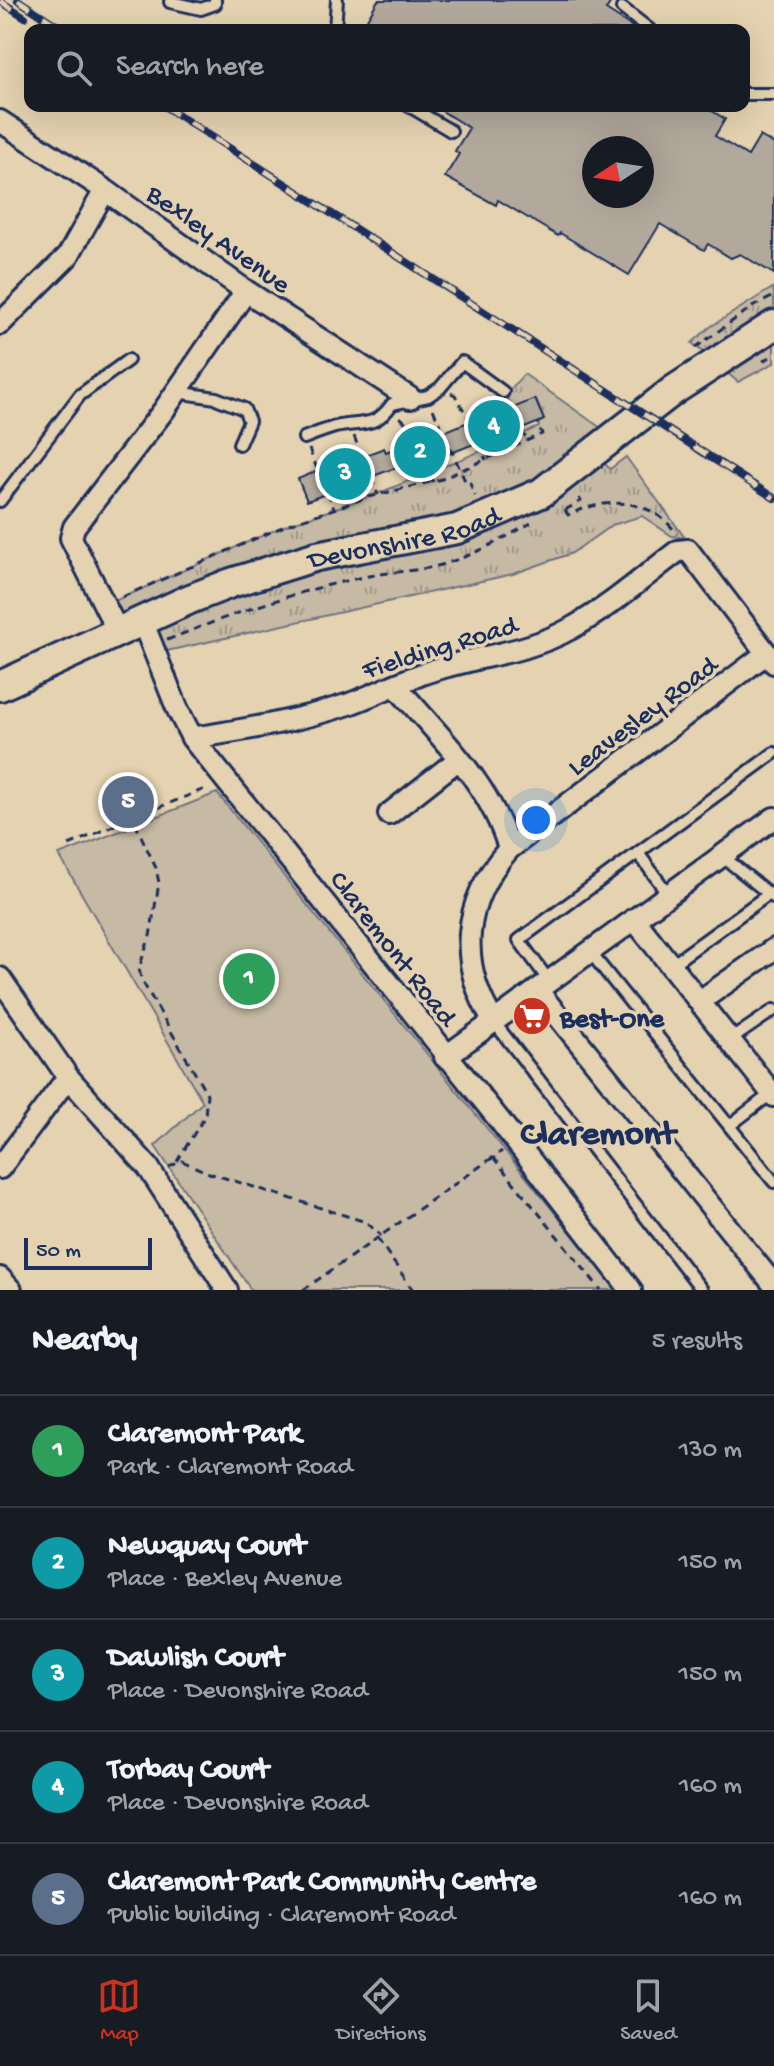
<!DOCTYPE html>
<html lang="en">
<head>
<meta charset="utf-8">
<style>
	body { margin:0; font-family:"Gochi Hand",sans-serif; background:#20242c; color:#f1f3f6 }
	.compass { position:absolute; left:582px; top:136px; width:72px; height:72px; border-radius:50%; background:#171b24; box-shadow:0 8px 32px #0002; rotate:258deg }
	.scale { position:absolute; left:24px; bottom:20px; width:128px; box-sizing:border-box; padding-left:8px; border:4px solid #1b2f5e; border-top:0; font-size:22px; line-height:28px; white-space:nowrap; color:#1b2f5e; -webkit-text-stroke:6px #e4d2b0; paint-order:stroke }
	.you { position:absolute; left:536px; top:820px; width:28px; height:28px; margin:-20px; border:6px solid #fff; border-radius:50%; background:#1a73e8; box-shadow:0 0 0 12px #1a73e833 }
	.badge { display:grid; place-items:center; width:52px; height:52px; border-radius:50%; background:#c8321e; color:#fff; font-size:26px; font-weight:700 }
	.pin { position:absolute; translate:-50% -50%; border:4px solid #fff; box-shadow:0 2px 8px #0006 }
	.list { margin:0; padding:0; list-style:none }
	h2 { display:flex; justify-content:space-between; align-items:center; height:104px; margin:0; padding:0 32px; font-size:34px }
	h2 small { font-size:26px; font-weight:400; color:#9ea1a6 }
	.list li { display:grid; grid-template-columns:52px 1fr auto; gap:24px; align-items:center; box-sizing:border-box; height:112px; padding:0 32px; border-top:2px solid #363941 }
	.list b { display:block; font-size:30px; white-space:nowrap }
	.list p { margin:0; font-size:26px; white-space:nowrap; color:#9ea1a6 }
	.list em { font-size:26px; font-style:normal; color:#9ea1a6 }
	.icon { flex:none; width:44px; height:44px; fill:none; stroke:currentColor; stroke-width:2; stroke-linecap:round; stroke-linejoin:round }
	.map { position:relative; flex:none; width:774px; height:1290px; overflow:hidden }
	.search { position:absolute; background:#171b24; box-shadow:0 8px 32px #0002; left:24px; right:24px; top:24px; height:88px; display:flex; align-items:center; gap:20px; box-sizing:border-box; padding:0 28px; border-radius:16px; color:#9ea1a6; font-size:30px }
	.sheet { height:664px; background:#171b24 }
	nav { display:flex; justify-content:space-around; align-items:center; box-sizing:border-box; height:112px; border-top:2px solid #363941; background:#171b24; font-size:22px; color:#9ea1a6 }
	nav a { display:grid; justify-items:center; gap:4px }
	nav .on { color:#c8321e }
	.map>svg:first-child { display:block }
	.grass { fill:url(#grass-tufts); stroke:#717481; stroke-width:2 }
	.park { fill:#c7baa4; stroke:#717481; stroke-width:2 }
	.building { fill:#b2a99c; stroke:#1b2f5e; stroke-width:2; fill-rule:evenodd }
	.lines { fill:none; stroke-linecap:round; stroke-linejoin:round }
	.lane-casing { stroke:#1b2f5e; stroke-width:16 }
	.street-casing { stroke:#1b2f5e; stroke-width:26 }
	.secondary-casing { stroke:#1b2f5e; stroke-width:34 }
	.path { stroke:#1b2f5e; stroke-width:3; stroke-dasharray:8 6; stroke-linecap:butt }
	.lane { stroke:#e4d2b0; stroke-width:10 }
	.street { stroke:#e4d2b0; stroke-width:20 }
	.secondary { stroke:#e4d2b0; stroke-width:28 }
	.rail-casing { stroke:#1b2f5e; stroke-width:8 }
	.rail { stroke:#e4d2b0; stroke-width:5; stroke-dasharray:15; stroke-linecap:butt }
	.labels { text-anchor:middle; stroke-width:7; stroke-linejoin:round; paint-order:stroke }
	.street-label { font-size:28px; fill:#1b2f5e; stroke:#e4d2b0 }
	.poi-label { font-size:28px; font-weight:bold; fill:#1b2f5e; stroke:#e4d2b0; text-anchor:start }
	.district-label { font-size:36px; font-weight:bold; fill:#1b2f5e; stroke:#e4d2b0 }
</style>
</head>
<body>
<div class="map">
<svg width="774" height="1290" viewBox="0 0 774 1290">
	<defs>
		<pattern id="grass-tufts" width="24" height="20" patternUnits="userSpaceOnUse" patternTransform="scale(2)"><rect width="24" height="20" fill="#c7baa4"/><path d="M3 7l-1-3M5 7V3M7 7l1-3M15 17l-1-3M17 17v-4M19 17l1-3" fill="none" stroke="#a19889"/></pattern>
	</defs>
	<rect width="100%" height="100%" fill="#e4d2b0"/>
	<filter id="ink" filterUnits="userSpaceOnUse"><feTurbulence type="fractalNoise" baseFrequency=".0125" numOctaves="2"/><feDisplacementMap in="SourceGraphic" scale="16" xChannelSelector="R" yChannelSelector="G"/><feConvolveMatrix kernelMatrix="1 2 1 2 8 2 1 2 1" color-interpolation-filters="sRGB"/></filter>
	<g filter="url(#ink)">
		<path class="grass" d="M774 287V363L738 382 692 343 710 327Z
			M524 374 601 428 583 442 594 452 541 493 126 615 117 611 112 602 284 526 377 494 539 427 538 423 544 420 536 399 514 408 505 395Z
			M626 457 685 538 672 536 642 516 612 525 572 553 513 574 162 652 153 629 231 594 302 572 602 461 610 469Z"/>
		<path class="park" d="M217 793 617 1290H251L155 1146 203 1102 59 855Z"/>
		<path class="building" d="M378 0H612L606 10 637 30H361Z
			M434 106H704L725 119 715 136 748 156 760 136 774 144V274L740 254 731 258 708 244 704 250 660 224 629 275 560 233 558 236 498 200 496 205 445 177 459 154 455 151 469 128ZM594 148H642V196H594Z
			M535 399 544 420 501 438 499 434 403 472 400 466 307 501 298 479 341 461 342 464 384 448 386 452 438 431 439 434 490 413 491 417Z"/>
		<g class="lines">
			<defs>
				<path id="lane" d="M170 2 201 9 215 4V0
					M622 8 650 30
					M335 30 337 0
					M744 94H774
					M409 106 451 131
					M177 392 216 398 244 409 249 421 239 444
					M304 438C314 434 325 430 335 427 361 421 375 429 392 404L428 396 440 388 462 362 503 392
					M0 501 80 395 128 360
					M638 853 668 894
					M722 856 773 897
					M590 952 774 1182
					M671 965 769 894
					M549 981 519 940 774 753
					M494 1022 702 1290
					M730 1040 774 1010
					M729 1126 772 1093"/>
				<path id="street" d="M0 121 105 190 246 291 410 398
					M0 324 68 256 105 190
					M143 623 177 708 192 738 500 1121 631 1290
					M119 634 71 538 74 527 164 410 246 291
					M395 685C438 735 491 784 509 849
					M192 738C244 730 297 721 346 705 375 695 402 680 431 671 477 656 527 653 570 629 609 608 643 577 678 551L688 550 774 663
					M389 814 459 759
					M634 919 774 1096
					M0 978 68 1077 148 1167 227 1290
					M537 990 774 1285
					M700 1001 774 949
					M494 1022C457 963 462 901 509 849L767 653
					M445 1057 774 818
					M0 1168 68 1077
					M0 1278 11 1290"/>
				<g id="secondary">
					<path id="s1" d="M0 686 190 599 231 583 317 556 457 529 541 493 674 390 774 325"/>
				</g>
			</defs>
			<use href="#lane" class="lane-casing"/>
			<use href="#street" class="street-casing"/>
			<use href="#secondary" class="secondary-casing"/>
			<path class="path" d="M695 348 752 307 774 296
				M763 361 774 355
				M451 393 455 395 470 421
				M433 409 466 483H470L475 496
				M400 417 409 426 414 440
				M522 430 527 441
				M354 436 362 457
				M479 443 486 460
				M309 449 318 471
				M426 463 433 482
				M371 478 378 495
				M328 492 334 509
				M565 510 568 515C607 497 650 497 677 534
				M565 510 581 501 577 495
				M122 597 289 524 369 497 442 479 542 434 538 423
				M167 640C230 615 293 592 359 578 384 572 411 572 437 566 471 557 501 540 531 523
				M135 823 156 868 159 883 150 936 139 968 141 979 207 1094 205 1116 176 1163
				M69 845 120 823H135L145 813 207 788
				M493 1157 601 1290
				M169 1167 182 1161 209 1173 366 1222 381 1236
				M377 1238 413 1290
				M303 1290 502 1151"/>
			<use href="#lane" class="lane"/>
			<use href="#street" class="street"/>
			<use href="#secondary" class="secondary"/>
			<defs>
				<path id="rail" d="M18 0 64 30
					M0 1 25 17
					M164 106 774 498"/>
			</defs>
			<use href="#rail" class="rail-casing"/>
			<use href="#rail" class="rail"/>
		</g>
	</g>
	<defs>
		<symbol id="supermarket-disc" viewBox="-11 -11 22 22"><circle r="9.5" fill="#c8321e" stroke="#e4d2b0"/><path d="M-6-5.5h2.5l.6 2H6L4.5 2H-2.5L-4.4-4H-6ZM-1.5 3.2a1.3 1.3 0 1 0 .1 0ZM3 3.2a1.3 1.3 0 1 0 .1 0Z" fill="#fff"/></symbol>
	</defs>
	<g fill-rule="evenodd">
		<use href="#supermarket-disc" x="510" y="994" width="44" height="44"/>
	</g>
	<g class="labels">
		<g class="street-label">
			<text transform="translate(220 237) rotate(35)" y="10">Bexley Avenue</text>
			<text dy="10" stroke="none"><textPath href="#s1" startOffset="432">Devonshire Road</textPath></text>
			<text transform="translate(439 645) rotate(-17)" y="10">Fielding Road</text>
			<text transform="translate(641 714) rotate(-37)" y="10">Leavesley Road</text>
			<text transform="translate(395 947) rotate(52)" y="10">Claremont Road</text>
		</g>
		<g class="poi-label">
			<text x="560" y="1026">Best-One</text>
		</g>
		<g class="district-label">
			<text x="598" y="1143">Claremont</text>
		</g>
	</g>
</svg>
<svg class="compass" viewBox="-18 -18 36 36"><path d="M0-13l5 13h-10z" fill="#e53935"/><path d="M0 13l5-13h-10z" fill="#9ea1a6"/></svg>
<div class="scale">50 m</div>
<div class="you"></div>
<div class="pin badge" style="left:249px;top:979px;background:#2e9e5b">1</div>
<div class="pin badge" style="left:420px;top:452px;background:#0f9aa8">2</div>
<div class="pin badge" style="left:345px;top:474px;background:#0f9aa8">3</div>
<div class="pin badge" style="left:494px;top:426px;background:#0f9aa8">4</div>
<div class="pin badge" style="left:128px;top:802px;background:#5c6f8a">5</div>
<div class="search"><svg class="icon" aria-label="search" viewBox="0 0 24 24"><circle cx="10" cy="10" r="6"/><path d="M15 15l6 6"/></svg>Search here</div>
</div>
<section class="sheet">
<h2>Nearby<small>5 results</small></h2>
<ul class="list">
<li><span class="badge" style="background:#2e9e5b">1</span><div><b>Claremont Park</b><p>Park · Claremont Road</p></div><em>130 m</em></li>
<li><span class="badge" style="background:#0f9aa8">2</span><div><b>Newquay Court</b><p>Place · Bexley Avenue</p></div><em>150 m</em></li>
<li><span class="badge" style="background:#0f9aa8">3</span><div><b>Dawlish Court</b><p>Place · Devonshire Road</p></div><em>150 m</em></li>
<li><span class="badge" style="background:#0f9aa8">4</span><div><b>Torbay Court</b><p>Place · Devonshire Road</p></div><em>160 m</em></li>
<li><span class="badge" style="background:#5c6f8a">5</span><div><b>Claremont Park Community Centre</b><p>Public building · Claremont Road</p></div><em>160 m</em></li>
</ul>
</section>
<nav>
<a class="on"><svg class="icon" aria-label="map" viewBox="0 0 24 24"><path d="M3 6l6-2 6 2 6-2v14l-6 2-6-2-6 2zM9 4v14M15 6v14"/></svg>Map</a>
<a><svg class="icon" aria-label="directions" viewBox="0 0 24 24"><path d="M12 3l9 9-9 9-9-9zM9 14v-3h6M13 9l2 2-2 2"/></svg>Directions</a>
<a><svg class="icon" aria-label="saved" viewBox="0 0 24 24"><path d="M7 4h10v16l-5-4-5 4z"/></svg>Saved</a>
</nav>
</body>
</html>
